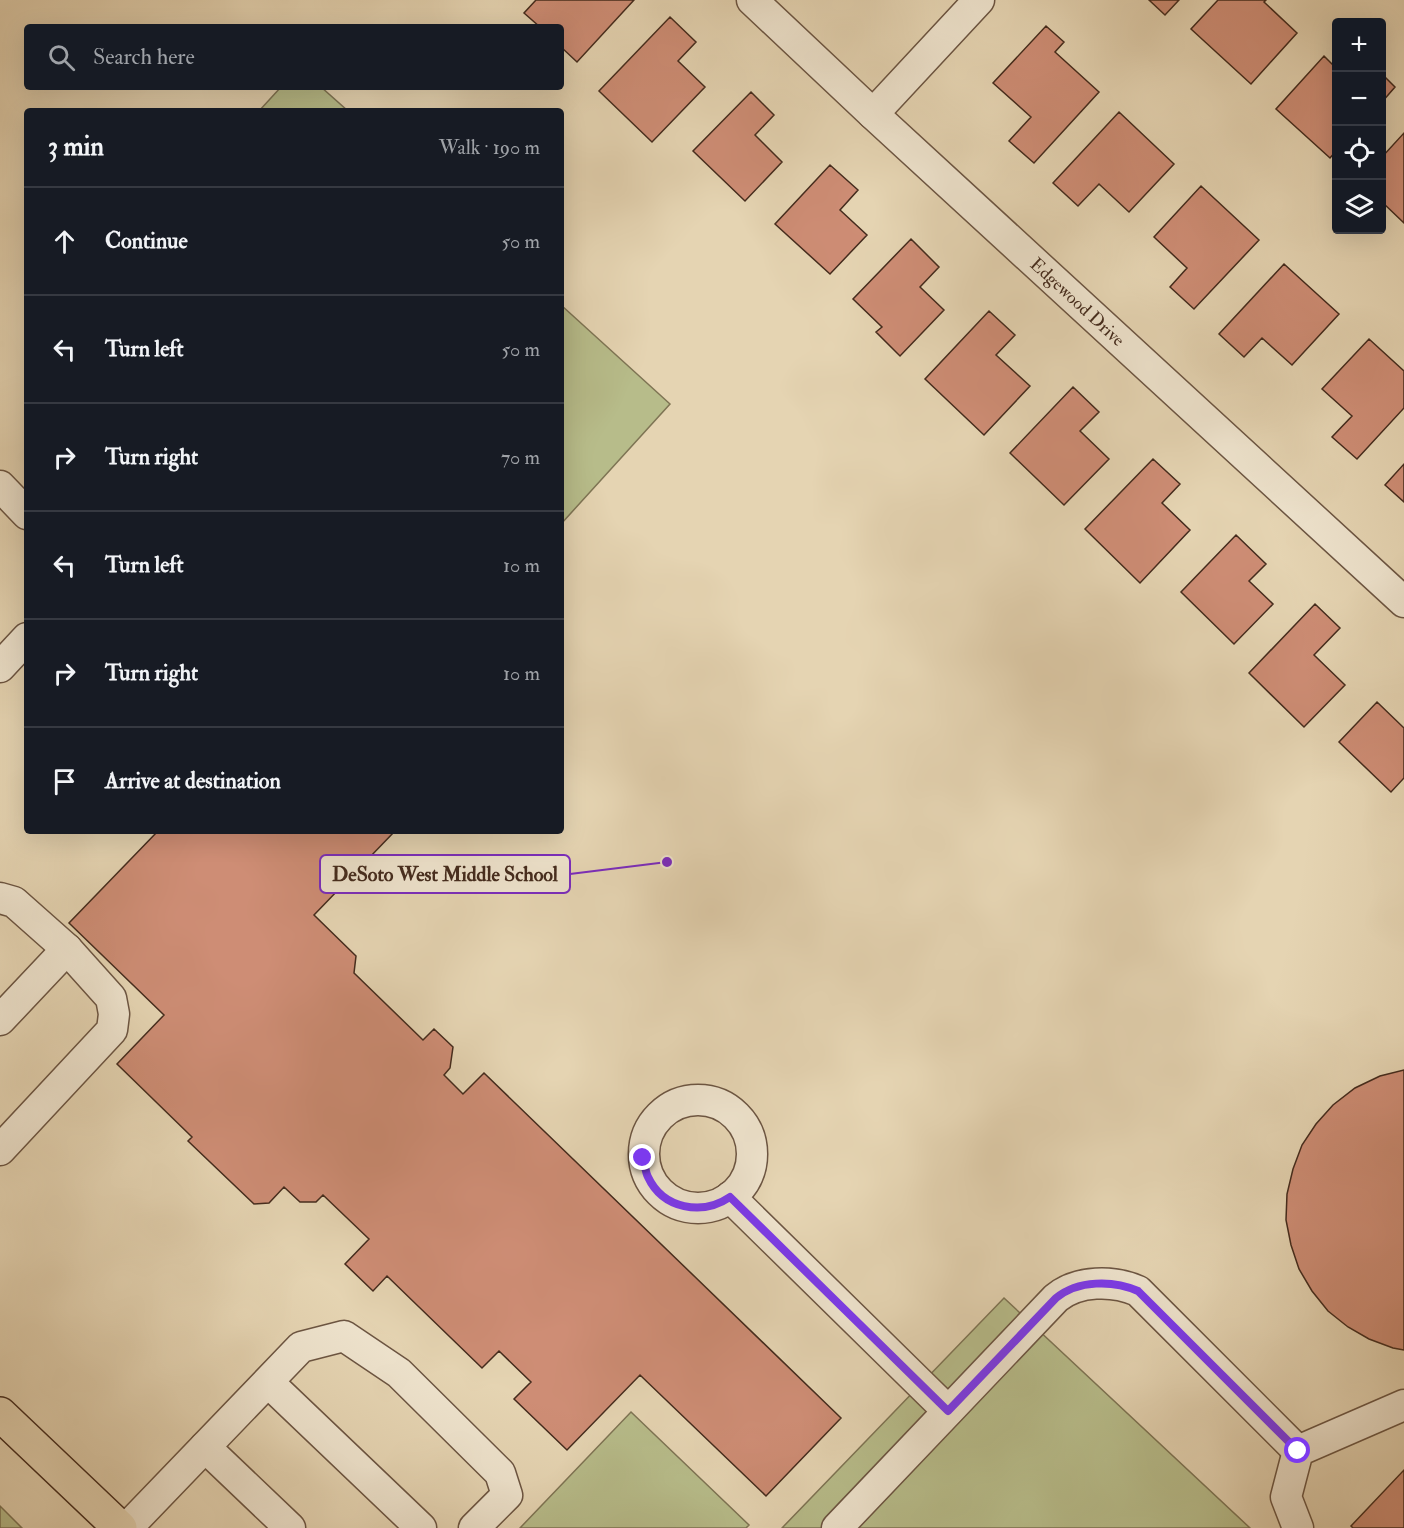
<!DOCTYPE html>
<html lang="en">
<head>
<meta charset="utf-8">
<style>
	body { margin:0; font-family:"IM FELL Double Pica",serif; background:#20242c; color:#f1f3f6 }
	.controls { position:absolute; right:18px; top:18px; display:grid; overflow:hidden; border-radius:6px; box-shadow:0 6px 24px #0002 }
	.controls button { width:54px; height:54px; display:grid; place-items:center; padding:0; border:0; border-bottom:2px solid #363941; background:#171b24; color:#f1f3f6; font:30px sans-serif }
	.stop { position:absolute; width:18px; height:18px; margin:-14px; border:4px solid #7c3aed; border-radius:50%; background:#fff }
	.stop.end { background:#7c3aed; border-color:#fff; box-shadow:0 2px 6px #0008 }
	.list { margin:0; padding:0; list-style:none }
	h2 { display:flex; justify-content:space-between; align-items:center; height:78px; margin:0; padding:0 24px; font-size:26px }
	h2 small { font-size:20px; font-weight:400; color:#9ea1a6 }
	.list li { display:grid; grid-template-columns:39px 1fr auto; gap:18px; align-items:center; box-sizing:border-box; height:108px; padding:0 24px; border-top:2px solid #363941 }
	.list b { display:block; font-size:22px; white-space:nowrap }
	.list em { font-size:20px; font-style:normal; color:#9ea1a6 }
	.icon { flex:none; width:33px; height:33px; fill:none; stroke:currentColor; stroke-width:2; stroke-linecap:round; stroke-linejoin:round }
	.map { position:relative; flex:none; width:1404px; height:1528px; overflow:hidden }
	.search { position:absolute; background:#171b24; box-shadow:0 6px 24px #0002; left:24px; top:24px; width:540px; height:66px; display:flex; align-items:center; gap:15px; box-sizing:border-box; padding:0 21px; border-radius:6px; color:#9ea1a6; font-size:22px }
	.panel { position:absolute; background:#171b24; box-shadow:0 6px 24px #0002; left:24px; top:108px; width:540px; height:726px; border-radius:6px }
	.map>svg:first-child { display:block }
	.green { fill:#b7bc8a; stroke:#7e7454; stroke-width:1.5 }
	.building { fill:#ce8d75; stroke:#442b1d; stroke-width:1.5 }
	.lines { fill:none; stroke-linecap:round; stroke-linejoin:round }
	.minor-casing { stroke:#6c5542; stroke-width:33 }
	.major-casing { stroke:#442b1d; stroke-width:36 }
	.minor { stroke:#eee3cd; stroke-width:30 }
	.major { stroke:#e5d4b2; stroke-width:33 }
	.route { stroke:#7c3aed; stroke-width:8 }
	.labels { text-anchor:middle; stroke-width:6; stroke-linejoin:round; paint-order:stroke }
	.street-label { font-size:18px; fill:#442b1d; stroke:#eee3cd }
	.leader { fill:none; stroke:#7b2cbf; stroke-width:2 }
	.callout-dot { fill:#7b2cbf; stroke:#eee3cd; stroke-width:2 }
	.callout { fill:#eee3cd; stroke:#7b2cbf; stroke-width:2 }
	.callout-label { font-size:20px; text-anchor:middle; font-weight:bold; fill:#442b1d }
</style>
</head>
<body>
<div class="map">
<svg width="1404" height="1528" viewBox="0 0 1404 1528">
	<rect width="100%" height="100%" fill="#e5d4b2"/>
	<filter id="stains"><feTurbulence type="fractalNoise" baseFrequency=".00333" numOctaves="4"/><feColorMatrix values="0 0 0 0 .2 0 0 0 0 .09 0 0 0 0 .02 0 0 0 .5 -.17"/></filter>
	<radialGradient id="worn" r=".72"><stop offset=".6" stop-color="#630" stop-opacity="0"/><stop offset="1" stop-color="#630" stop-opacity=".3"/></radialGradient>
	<path class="green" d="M281 87H321L348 111H259Z
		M561 305 670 404 561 524Z
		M1004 1298 1250 1528H782Z
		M631 1412 749 1525 746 1528H520Z
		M0 1506 22 1528H0Z"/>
	<path class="building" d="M536 0H634L577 62 561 47V27H540L524 13Z
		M1149 0H1179L1165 15Z
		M1218 0H1266L1264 2 1297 33 1251 84 1191 29Z
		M670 17 696 42 678 61 705 87 652 142 599 91Z
		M1046 26 1064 42 1055 52 1099 92 1034 163 1009 141 1031 117 993 83Z
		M1324 56 1336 68V151L1330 158 1276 109Z
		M1382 74 1395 87 1382 102Z
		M751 92 774 115 755 135 782 162 745 201 693 151Z
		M1119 112 1174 164 1129 212 1099 184 1078 206 1053 183Z
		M1404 133V223L1382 202V157Z
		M830 165 858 190 840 210 867 235 830 274 775 224Z
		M1201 186 1259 240 1194 309 1170 287 1187 268 1154 237Z
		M911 239 939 267 920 287 944 310 900 356 876 332 882 327 853 299Z
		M1284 264 1339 314 1292 365 1262 338 1244 357 1219 334Z
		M989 311 1015 335 996 355 1030 386 984 435 925 379Z
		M1369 339 1404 371V408L1357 459 1332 437 1352 416 1322 389Z
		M1073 387 1099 412 1080 431 1109 459 1064 505 1010 453Z
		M1153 459 1180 484 1162 503 1190 530 1140 583 1085 529Z
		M1404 464V502L1385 485Z
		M1236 535 1266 564 1249 581 1273 604 1234 644 1181 592Z
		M1315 604 1340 628 1314 655 1345 685 1304 727 1249 673Z
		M1377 702 1404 728V778L1391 792 1339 742Z
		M158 831H395L314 915 356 956 354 973 423 1040 434 1029 453 1047 450 1068 444 1075 463 1094 484 1073 841 1418 766 1496 640 1375 567 1450 514 1399 531 1382 499 1351 482 1368 387 1276 373 1291 345 1264 369 1239 323 1195 316 1202H300L284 1187 269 1203 254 1204 188 1141 192 1137 117 1064 164 1015 69 923Z
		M1404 1070V1350L1393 1348 1369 1339 1348 1327 1328 1311 1312 1291 1299 1269 1291 1245 1286 1220 1287 1194 1293 1169 1302 1145 1316 1124 1333 1105 1355 1088 1380 1076Z
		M1404 1470V1528H1353L1351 1526Z"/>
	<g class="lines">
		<defs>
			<g id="minor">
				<path id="s1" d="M752 0 873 114 1404 602"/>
				<path d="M873 114 979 0"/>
				<path d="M0 486 27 514"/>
				<path d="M0 667 27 638"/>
				<path d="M0 898 14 902 67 949 111 998 114 1014 112 1030 0 1150"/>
				<path d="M0 1020 67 949"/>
				<circle cx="698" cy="1154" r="54"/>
				<path d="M730 1197 948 1411"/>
				<path d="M268 1382 421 1528"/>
				<path d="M205 1447 290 1528"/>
				<path d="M127 1528 301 1347 344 1336 399 1373 500 1473 507 1495 474 1528"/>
				<path d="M837 1528 1056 1298C1078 1280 1113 1280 1138 1291L1298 1451"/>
				<path d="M1298 1528 1286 1497 1298 1451 1404 1405"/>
			</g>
			<path id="major" d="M0 1414 120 1528"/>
		</defs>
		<use href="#minor" class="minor-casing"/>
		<use href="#major" class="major-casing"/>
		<use href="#minor" class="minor"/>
		<use href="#major" class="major"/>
	</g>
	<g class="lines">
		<path class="route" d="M643 1158C645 1164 645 1171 648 1177 663 1209 702 1216 730 1197L948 1411 1056 1298C1078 1280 1113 1280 1138 1291L1298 1451"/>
	</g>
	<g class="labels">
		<g class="street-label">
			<text dy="6" stroke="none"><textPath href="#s1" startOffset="444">Edgewood Drive</textPath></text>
		</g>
	</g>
	<path class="leader" d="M667 862L570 874"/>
	<circle class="callout-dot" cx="667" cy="862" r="6"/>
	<rect class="callout" x="320" y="855" width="250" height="38" rx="6"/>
	<g class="callout-label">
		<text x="445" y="881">DeSoto West Middle School</text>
	</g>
	<rect width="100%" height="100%" filter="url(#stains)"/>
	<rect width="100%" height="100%" fill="url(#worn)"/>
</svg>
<div class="controls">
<button>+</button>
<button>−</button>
<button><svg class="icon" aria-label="locate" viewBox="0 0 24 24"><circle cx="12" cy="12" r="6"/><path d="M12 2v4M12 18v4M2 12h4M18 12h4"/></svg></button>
<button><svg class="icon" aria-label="layers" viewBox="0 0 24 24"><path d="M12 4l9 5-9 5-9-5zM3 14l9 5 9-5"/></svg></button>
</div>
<div class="stop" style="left:1298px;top:1451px"></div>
<div class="stop end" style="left:643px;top:1158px"></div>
<div class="search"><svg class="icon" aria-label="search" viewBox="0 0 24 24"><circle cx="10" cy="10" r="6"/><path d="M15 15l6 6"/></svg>Search here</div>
<section class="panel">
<h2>3 min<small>Walk · 190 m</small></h2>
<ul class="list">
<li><svg class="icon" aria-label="ahead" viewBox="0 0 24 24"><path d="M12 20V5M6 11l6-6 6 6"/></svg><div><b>Continue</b></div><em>50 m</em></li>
<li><svg class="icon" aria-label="left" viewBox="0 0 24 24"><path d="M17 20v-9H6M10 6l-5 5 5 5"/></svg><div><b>Turn left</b></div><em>50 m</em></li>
<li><svg class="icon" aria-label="right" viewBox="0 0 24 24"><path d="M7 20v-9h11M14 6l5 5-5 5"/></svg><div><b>Turn right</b></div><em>70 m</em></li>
<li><svg class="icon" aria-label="left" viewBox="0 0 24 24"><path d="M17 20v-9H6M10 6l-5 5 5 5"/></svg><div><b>Turn left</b></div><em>10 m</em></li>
<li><svg class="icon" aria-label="right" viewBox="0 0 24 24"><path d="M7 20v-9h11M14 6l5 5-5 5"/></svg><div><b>Turn right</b></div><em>10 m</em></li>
<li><svg class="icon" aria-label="arrive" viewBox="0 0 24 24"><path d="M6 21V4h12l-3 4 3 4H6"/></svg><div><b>Arrive at destination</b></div></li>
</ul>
</section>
</div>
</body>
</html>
